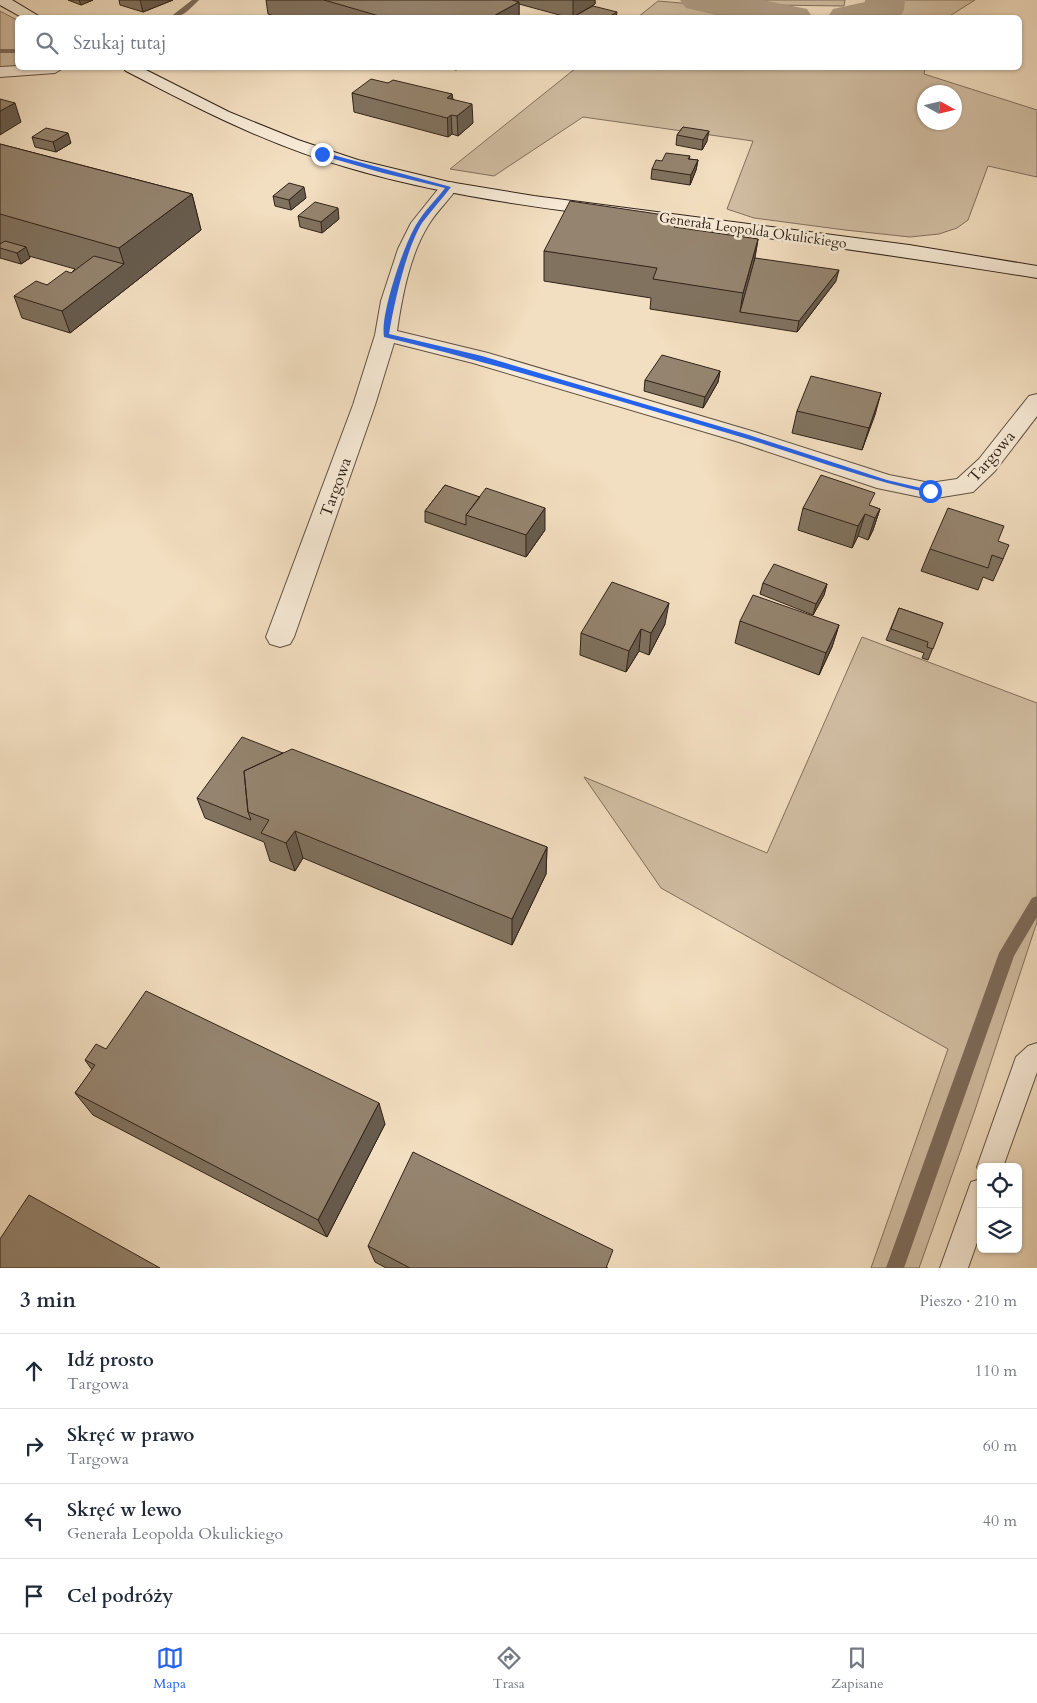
<!DOCTYPE html>
<html lang="pl">
<head>
<meta charset="utf-8">
<style>
	body { margin:0; font-family:Cardo,serif; background:#f2f2f3; color:#1f2937 }
	.controls { position:absolute; right:15px; bottom:15px; display:grid; overflow:hidden; border-radius:8px; box-shadow:0 1px 4px #0004 }
	.controls button { width:45px; height:45px; display:grid; place-items:center; padding:0; border:0; border-bottom:1px solid #e0e1e3; background:#fff; color:#1f2937; font:25px sans-serif }
	.compass { position:absolute; left:917px; top:85px; width:45px; height:45px; border-radius:50%; background:#fff; box-shadow:0 1px 4px #0004; rotate:98deg }
	.stop { position:absolute; width:15px; height:15px; margin:-11px; border:4px solid #2563eb; border-radius:50%; background:#fff }
	.stop.end { background:#2563eb; border-color:#fff; box-shadow:0 1px 5px #0008 }
	.list { margin:0; padding:0; list-style:none }
	h2 { display:flex; justify-content:space-between; align-items:center; height:65px; margin:0; padding:0 20px; font-size:21px }
	h2 small { font-size:16px; font-weight:400; color:#747a83 }
	.list li { display:grid; grid-template-columns:32px 1fr auto; gap:15px; align-items:center; box-sizing:border-box; height:75px; padding:0 20px; border-top:1px solid #e0e1e3 }
	.list b { display:block; font-size:19px; white-space:nowrap }
	.list p { margin:0; font-size:16px; white-space:nowrap; color:#747a83 }
	.list em { font-size:16px; font-style:normal; color:#747a83 }
	.icon { flex:none; width:28px; height:28px; fill:none; stroke:currentColor; stroke-width:2; stroke-linecap:round; stroke-linejoin:round }
	.map { position:relative; flex:none; width:1037px; height:1268px; overflow:hidden }
	.search { position:absolute; background:#fff; box-shadow:0 1px 4px #0004; left:15px; right:15px; top:15px; height:55px; display:flex; align-items:center; gap:12px; box-sizing:border-box; padding:0 18px; border-radius:8px; color:#747a83; font-size:19px }
	.sheet { height:365px; background:#fff }
	nav { display:flex; justify-content:space-around; align-items:center; box-sizing:border-box; height:70px; border-top:1px solid #e0e1e3; background:#fff; font-size:14px; color:#747a83 }
	nav a { display:grid; justify-items:center; gap:2px }
	nav .on { color:#2563eb }
	.map>svg:first-child { display:block }
	.green { fill:#d1bea3; stroke:#80705e; fill-rule:evenodd }
	.lines { fill:none; stroke-linecap:round; stroke-linejoin:round }
	.stream { fill:#7d6c5b; fill-rule:evenodd }
	.river { fill:#b09e87; fill-rule:evenodd }
	.lane-casing { stroke:#605142; stroke-width:2 }
	.street-casing { stroke:#605142; stroke-width:2 }
	.secondary-casing { stroke:#302218; stroke-width:2 }
	.lane { fill:#f7ead6; fill-rule:evenodd }
	.street { fill:#f7ead6; fill-rule:evenodd }
	.secondary { fill:#f7ead6; fill-rule:evenodd }
	.wall { fill:#80725f; stroke:#302218 }
	.shaded-wall { fill:#685c4e; stroke:#302218 }
	.building { fill:#95846f; stroke:#302218 }
	.route { fill:#2563eb }
	.labels { text-anchor:middle; stroke-width:5; stroke-linejoin:round; paint-order:stroke }
	.far-street-label { font-size:14px; fill:#302218; stroke:#f7ead6 }
	.street-label { font-size:16px; fill:#302218; stroke:#f7ead6 }
</style>
</head>
<body>
<div class="map">
<svg width="1037" height="1268" viewBox="0 0 1037 1268">
	<rect width="100%" height="100%" fill="#f2dec0"/>
	<filter id="stains"><feTurbulence type="fractalNoise" baseFrequency=".004" numOctaves="4"/><feColorMatrix values="0 0 0 0 .2 0 0 0 0 .09 0 0 0 0 .02 0 0 0 .5 -.17"/></filter>
	<radialGradient id="worn" r=".72"><stop offset=".6" stop-color="#630" stop-opacity="0"/><stop offset="1" stop-color="#630" stop-opacity=".3"/></radialGradient>
	<path class="green" d="M749 0H845L844 6 772 5Z
		M900 0H975L948 17H883L900 10Z
		M658 1 681 3 754 17H638Z
		M0 11 17 20 16 66 0 68Z
		M576 68H925L924 74 1037 110V177L988 166 968 220 957 228 939 234 910 237 845 230 754 218 727 209 753 141 583 117 494 176 450 169ZM924 92H954V122H924Z
		M862 637 1037 703V922L975 1110 919 1268H871L948 1049 661 888 584 777 767 853Z"/>
	<g class="lines">
		<path class="stream" d="M192 0H199C190 9 182 18 169 18Z
			M0 49H18V53H0Z
			M1037 896V917L1014 956 904 1268H886L999 953 1032 898Z"/>
		<path class="river" d="M680 0H762L807 9 813 18H729L686 8Z
			M865 0H905L904 10 899 18H827L833 9 865 2Z"/>
		<defs>
			<path id="lane" d="M1037 1043V1072L1003 1167H981V1176L977 1167 1016 1057 1028 1046Z
				M981 1179V1231L968 1268H940L971 1182Z"/>
			<path id="street" d="M18 66V68H63L55 73 0 77V67Z
				M449 182 455 183 458 187C449 200 437 211 429 224 410 254 402 296 397 331L488 353 755 432 889 475 930 483 957 479 979 459 1029 396 1037 394V416L995 471 973 492 930 499 877 488 739 442 473 363 394 343 375 405 294 637 290 644 280 647 270 644 266 637 353 405 375 335 381 301 398 249 411 223 443 183Z"/>
			<path id="secondary" d="M0 0H12L42 18H23L0 5Z
				M123 68H142L229 112 298 140 358 160 449 182 534 196 909 245 1037 266V278C909 257 781 240 653 222 550 209 446 197 346 167 268 145 197 108 126 71Z"/>
		</defs>
		<use href="#lane" class="lane-casing"/>
		<use href="#street" class="street-casing"/>
		<use href="#secondary" class="secondary-casing"/>
		<use href="#lane" class="lane"/>
		<use href="#street" class="street"/>
		<use href="#secondary" class="secondary"/>
	</g>
	<path class="wall" d="M68 0H93L81 5Z
		M119 0H173L143 12 120 5Z
		M266 0H595V4L573 17 563 16 519 4V18H279L268 14Z
		M447 68H461L456 70Z
		M388 83 452 94 453 99 473 123 458 136 452 134 448 137 354 112 352 93Z
		M683 127 707 141 702 150 676 145 677 135Z
		M32 137 71 143 56 152 35 147Z
		M0 144 192 194 201 230 70 333 22 318 14 296 47 285 71 273 75 269 29 256 30 258 21 264 0 258Z
		M690 156 689 159 698 160 696 170 690 185 651 179 652 169 662 161Z
		M273 196 306 198 291 210 275 206Z
		M298 216 339 219 322 233 300 227Z
		M758 239 754 263 836 281 797 332 650 309 651 298 544 281V251Z
		M720 371 718 382 703 408 644 391 645 380Z
		M881 393 862 450 792 433 797 411Z
		M445 485 545 530 526 557 425 522V511Z
		M871 506 880 509 873 530 868 540 858 536 852 548 798 530 803 508Z
		M998 541 1003 559 993 581 983 577 978 590 921 571 930 549Z
		M763 583 827 584 824 595 813 615 760 594Z
		M899 608 943 623 928 660 922 658 924 653 886 640Z
		M740 621 839 625 832 647 819 675 735 643Z
		M665 624 649 655 639 651 626 672 580 655 581 633Z
		M283 753 547 847 546 874 512 945 303 858 295 871 270 861 264 842 205 818 197 798Z
		M106 1049 385 1124 327 1237 93 1115 75 1093 92 1070 85 1060Z
		M368 1246 608 1268H386L375 1262Z"/>
	<path class="shaded-wall" d="M79 0H93L81 5Z
		M140 0H173L143 12Z
		M573 0H595V4L573 17Z
		M519 2V18H490Z
		M617 12 616 18H607Z
		M452 94 453 113 451 115 452 134 448 137 447 98Z
		M15 103 21 122 0 135V111Z
		M472 104 473 123 458 136 457 116Z
		M709 131 707 141 702 150 703 140Z
		M68 133 71 143 56 152 53 142Z
		M698 160 696 170 690 185 691 175Z
		M304 187 306 198 291 210 289 200Z
		M192 194 201 230 70 333 62 311 124 264 119 248Z
		M338 208 339 219 322 233 321 222Z
		M678 217 675 246 674 227Z
		M758 239 753 269 740 312 743 293Z
		M26 247 30 258 21 264 17 253Z
		M839 270 836 281 797 332 799 321Z
		M720 371 718 382 703 408 705 397Z
		M881 393 875 415 862 450 869 428Z
		M545 508V530L526 557V535Z
		M880 509 873 530 868 540 875 518Z
		M865 514 858 536 852 548 858 526Z
		M827 584 824 595 813 615 816 604Z
		M669 603 665 624 649 655 651 633Z
		M839 625 832 647 819 675 826 653Z
		M641 629 639 651 626 672 629 651Z
		M295 831 303 858 295 871 286 843Z
		M547 847 546 874 512 945V919Z
		M379 1103 385 1124 327 1237 318 1220Z"/>
	<path class="building" d="M324 0H512L519 2 490 18H386Z
		M593 6 617 12 607 18 573 17Z
		M371 79 388 83 393 80 452 94 447 98 472 104 457 116 451 115 447 118 352 93Z
		M0 99 15 103 0 111Z
		M683 127 709 131 703 140 677 135Z
		M46 128 68 133 53 142 32 137Z
		M0 144 192 194 119 248 0 214Z
		M666 153 690 156 688 159 698 160 691 175 652 169 656 160 662 161Z
		M289 183 304 187 289 200 273 196Z
		M570 201 678 217 674 227 758 239 743 293 653 279 657 268 544 251Z
		M315 202 338 208 321 222 298 216Z
		M5 241 26 247 17 253 0 248V244Z
		M94 256 124 264 62 311 14 296 36 281 47 285 66 271 71 273Z
		M755 258 839 270 799 321 740 312Z
		M662 355 720 371 705 397 645 380Z
		M811 376 881 393 869 428 797 411Z
		M821 475 875 493 869 505 880 509 875 518 865 514 858 526 803 508Z
		M445 485 480 497 466 515V525L425 511Z
		M486 488 545 508 526 535 466 515Z
		M948 508 1004 526 998 541 1009 545 1003 559 992 555 988 568 930 549Z
		M774 564 827 584 816 604 763 583Z
		M612 582 669 603 651 633 641 629 629 651 581 633Z
		M753 595 839 625 826 653 740 621Z
		M899 608 943 623 933 649 927 647 928 642 891 629Z
		M242 737 283 753 244 771 248 812 251 820 197 798Z
		M292 749 547 847 512 919 295 831 286 843 261 833 269 820 248 812 244 771Z
		M146 991 379 1103 318 1220 75 1093 95 1065 85 1060 96 1044 106 1049Z
		M413 1152 613 1250 606 1268H410L368 1246Z
		M29 1195 160 1268H0V1239Z"/>
	<path class="route" d="M322 152 451 187C442 199 431 211 422 223 406 249 394 304 389 334L482 356 749 435 887 480 934 491 930 493C866 480 805 456 741 437 623 402 504 366 384 337 380 314 404 245 416 225 424 211 436 200 445 188L383 173 320 155Z"/>
	<g class="labels">
		<g class="far-street-label">
			<text transform="translate(753 230) rotate(8)" y="5">Generała Leopolda Okulickiego</text>
		</g>
		<g class="street-label">
			<text transform="translate(991 456) rotate(-49)" y="6">Targowa</text>
			<text transform="translate(335 487) rotate(-70)" y="6">Targowa</text>
		</g>
	</g>
	<rect width="100%" height="100%" filter="url(#stains)"/>
	<rect width="100%" height="100%" fill="url(#worn)"/>
</svg>
<div class="controls">
<button><svg class="icon" aria-label="locate" viewBox="0 0 24 24"><circle cx="12" cy="12" r="6"/><path d="M12 2v4M12 18v4M2 12h4M18 12h4"/></svg></button>
<button><svg class="icon" aria-label="layers" viewBox="0 0 24 24"><path d="M12 4l9 5-9 5-9-5zM3 14l9 5 9-5"/></svg></button>
</div>
<svg class="compass" viewBox="-18 -18 36 36"><path d="M0-13l5 13h-10z" fill="#e53935"/><path d="M0 13l5-13h-10z" fill="#747a83"/></svg>
<div class="stop" style="left:930px;top:491px"></div>
<div class="stop end" style="left:322px;top:154px"></div>
<div class="search"><svg class="icon" aria-label="search" viewBox="0 0 24 24"><circle cx="10" cy="10" r="6"/><path d="M15 15l6 6"/></svg>Szukaj tutaj</div>
</div>
<section class="sheet">
<h2>3 min<small>Pieszo · 210 m</small></h2>
<ul class="list">
<li><svg class="icon" aria-label="ahead" viewBox="0 0 24 24"><path d="M12 20V5M6 11l6-6 6 6"/></svg><div><b>Idź prosto</b><p>Targowa</p></div><em>110 m</em></li>
<li><svg class="icon" aria-label="right" viewBox="0 0 24 24"><path d="M7 20v-9h11M14 6l5 5-5 5"/></svg><div><b>Skręć w prawo</b><p>Targowa</p></div><em>60 m</em></li>
<li><svg class="icon" aria-label="left" viewBox="0 0 24 24"><path d="M17 20v-9H6M10 6l-5 5 5 5"/></svg><div><b>Skręć w lewo</b><p>Generała Leopolda Okulickiego</p></div><em>40 m</em></li>
<li><svg class="icon" aria-label="arrive" viewBox="0 0 24 24"><path d="M6 21V4h12l-3 4 3 4H6"/></svg><div><b>Cel podróży</b></div></li>
</ul>
</section>
<nav>
<a class="on"><svg class="icon" aria-label="map" viewBox="0 0 24 24"><path d="M3 6l6-2 6 2 6-2v14l-6 2-6-2-6 2zM9 4v14M15 6v14"/></svg>Mapa</a>
<a><svg class="icon" aria-label="directions" viewBox="0 0 24 24"><path d="M12 3l9 9-9 9-9-9zM9 14v-3h6M13 9l2 2-2 2"/></svg>Trasa</a>
<a><svg class="icon" aria-label="saved" viewBox="0 0 24 24"><path d="M7 4h10v16l-5-4-5 4z"/></svg>Zapisane</a>
</nav>
</body>
</html>
